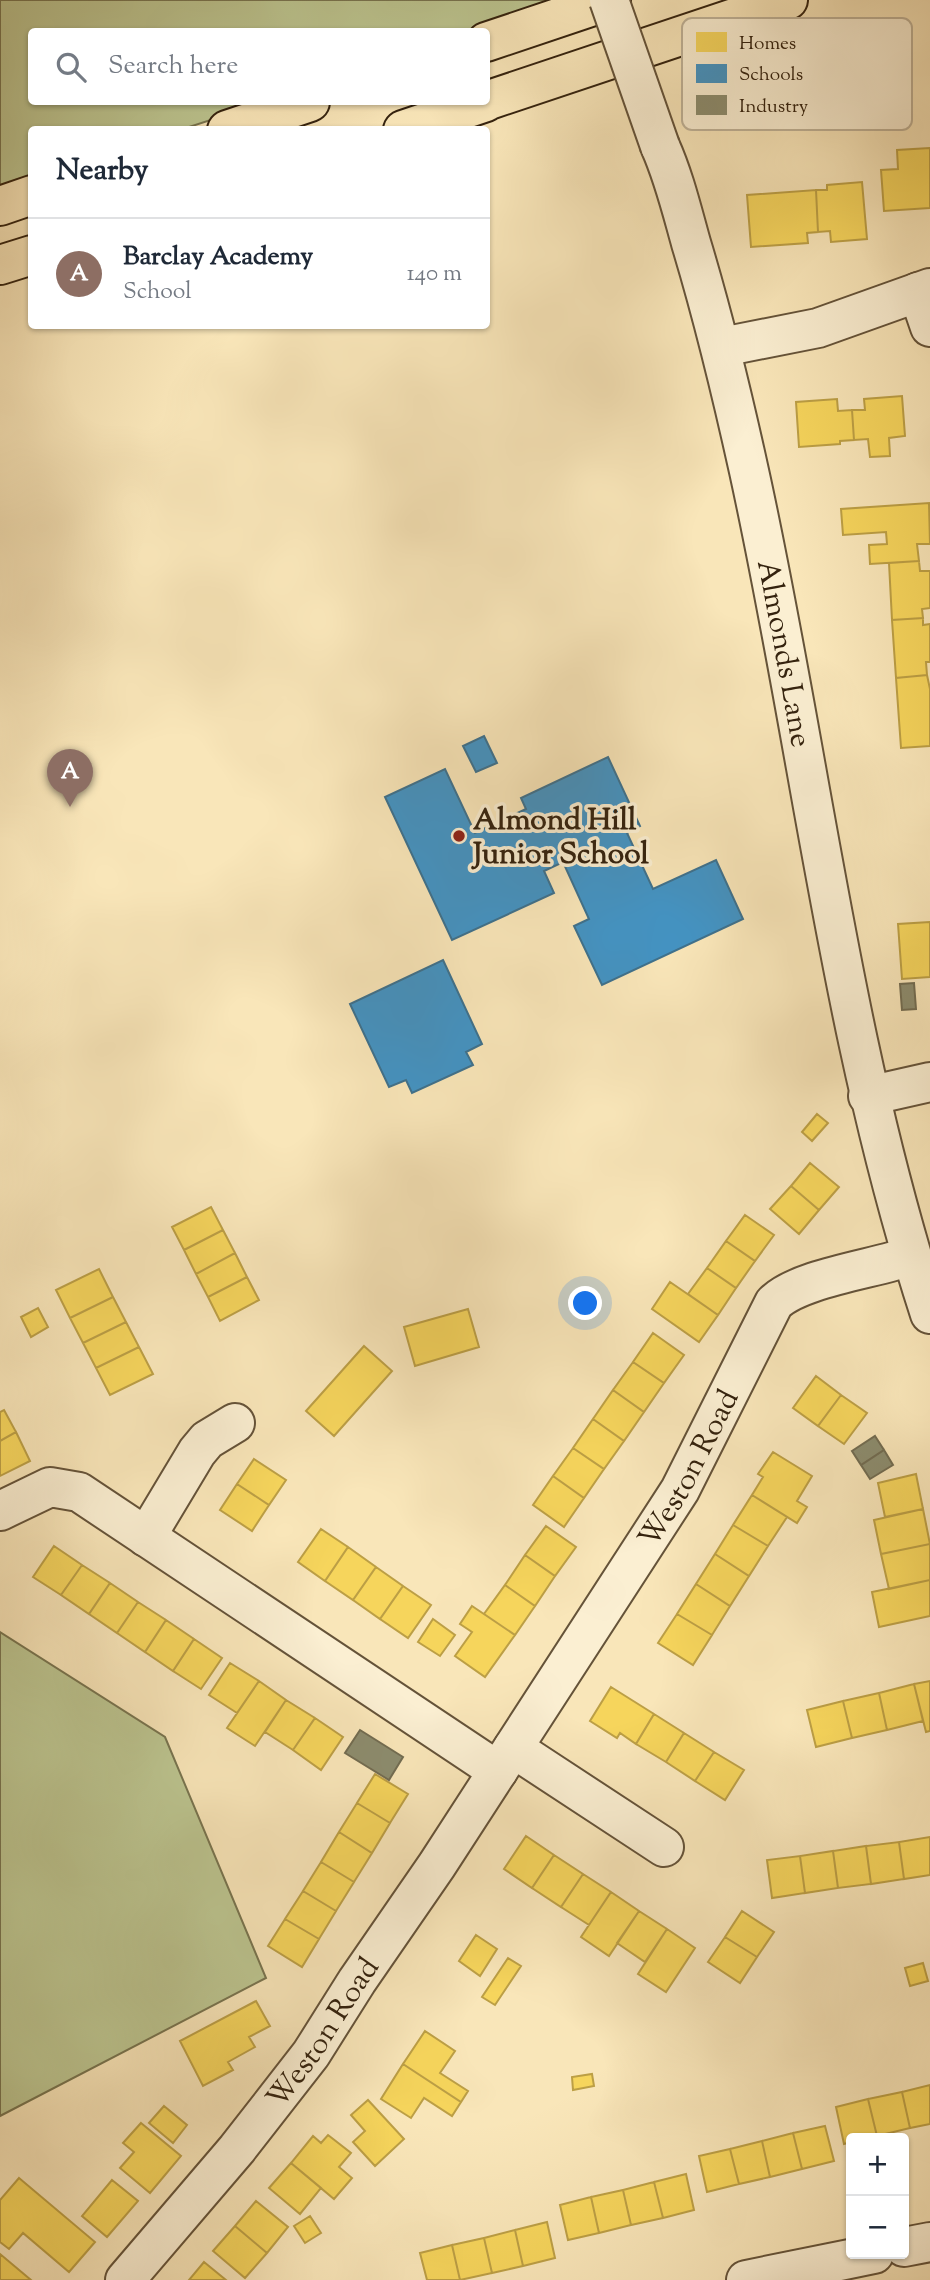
<!DOCTYPE html>
<html lang="en">
<head>
<meta charset="utf-8">
<style>
	body { margin:0; font-family:"Sorts Mill Goudy",serif; background:#f2f2f3; color:#1f2937 }
	.controls { position:absolute; right:21px; bottom:21px; display:grid; overflow:hidden; border-radius:7px; box-shadow:0 2px 5px #0004 }
	.controls button { width:63px; height:63px; display:grid; place-items:center; padding:0; border:0; border-bottom:2px solid #e0e1e3; background:#fff; color:#1f2937; font:35px sans-serif }
	.you { position:absolute; left:586px; top:1304px; width:24px; height:24px; margin:-18px; border:5px solid #fff; border-radius:50%; background:#1a73e8; box-shadow:0 0 0 10px #1a73e833 }
	.badge { display:grid; place-items:center; width:46px; height:46px; border-radius:50%; background:#d93025; color:#fff; font-size:23px; font-weight:700 }
	.pin { position:absolute; translate:-50% -58px; filter:drop-shadow(0 2px 4px #0008) }
	.pin::after { content:''; position:absolute; top:37px; width:24px; height:21px; background:inherit; clip-path:polygon(0 0,100% 0,50% 100%) }
	.list { margin:0; padding:0; list-style:none }
	h2 { display:flex; justify-content:space-between; align-items:center; height:91px; margin:0; padding:0 28px; font-size:30px }
	h2 small { font-size:23px; font-weight:400; color:#747a83 }
	.list li { display:grid; grid-template-columns:46px 1fr auto; gap:21px; align-items:center; box-sizing:border-box; height:112px; padding:0 28px; border-top:2px solid #e0e1e3 }
	.list b { display:block; font-size:26px; white-space:nowrap }
	.list p { margin:0; font-size:23px; white-space:nowrap; color:#747a83 }
	.list em { font-size:23px; font-style:normal; color:#747a83 }
	.icon { flex:none; width:38px; height:38px; fill:none; stroke:currentColor; stroke-width:2; stroke-linecap:round; stroke-linejoin:round }
	.map { position:relative; flex:none; width:930px; height:2280px; overflow:hidden }
	.search { position:absolute; background:#fff; box-shadow:0 2px 5px #0004; left:28px; top:28px; width:462px; height:77px; display:flex; align-items:center; gap:18px; box-sizing:border-box; padding:0 24px; border-radius:7px; color:#747a83; font-size:26px }
	.panel { position:absolute; background:#fff; box-shadow:0 2px 5px #0004; left:28px; top:126px; width:462px; height:203px; border-radius:7px }
	.map>svg:first-child { display:block }
	.green { fill:#bcc590; stroke:#78744f; stroke-width:2 }
	.homes { fill:#f6d55c; stroke:#bc9f45; stroke-width:2 }
	.schools { fill:#4393c3; stroke:#3e718d; stroke-width:2 }
	.industry { fill:#8c8c6e; stroke:#726c51; stroke-width:2 }
	.lines { fill:none; stroke-linecap:round; stroke-linejoin:round }
	.minor-casing { stroke:#655339; stroke-width:42 }
	.major-casing { stroke:#34220e; stroke-width:42 }
	.minor { stroke:#fbefd2; stroke-width:38 }
	.major { stroke:#f9e6b9; stroke-width:38 }
	.minor-bridge-casing { stroke:#655339; stroke-width:42; stroke-linecap:butt }
	.minor-bridge { stroke:#fbefd2; stroke-width:38 }
	.poi-dot { fill:#8f2418; stroke:#fbefd2; stroke-width:2.5 }
	.labels { text-anchor:middle; stroke-width:7; stroke-linejoin:round; paint-order:stroke }
	.street-label { font-size:30px; fill:#34220e; stroke:#fbefd2 }
	.poi-label { font-size:30px; font-weight:bold; fill:#34220e; stroke:#fbefd2; text-anchor:start }
	.key { fill:#fbefd2; stroke:#bfb297; stroke-width:2 }
	.key-label { font-size:19px; fill:#34220e }
</style>
</head>
<body>
<div class="map">
<svg width="930" height="2280" viewBox="0 0 930 2280">
	<rect width="100%" height="100%" fill="#f9e6b9"/>
	<filter id="stains"><feTurbulence type="fractalNoise" baseFrequency=".00286" numOctaves="4"/><feColorMatrix values="0 0 0 0 .2 0 0 0 0 .09 0 0 0 0 .02 0 0 0 .5 -.17"/></filter>
	<radialGradient id="worn" r=".72"><stop offset=".6" stop-color="#630" stop-opacity="0"/><stop offset="1" stop-color="#630" stop-opacity=".3"/></radialGradient>
	<path class="green" d="M0 0H550L552 5 474 32H32V102H266L183 129 32 130 31 181 0 191Z
		M0 1632 165 1737 266 1978 0 2116Z"/>
	<path class="homes" d="M930 148V208L884 211 881 170 898 169 897 150Z
		M862 182 867 239 831 242 830 231 818 232 816 190H827V185Z
		M816 190 818 232 807 233 808 243 751 247 747 195Z
		M902 396 905 436 889 438 890 456 870 457 868 439 854 440 852 410H865L864 399Z
		M837 399 838 411 852 410 854 440 840 441V444L799 447 796 402Z
		M929 503 930 544H917L919 561 870 564 869 545 887 544 886 532 843 535 841 509Z
		M919 561 920 571H930V608L922 609 923 618 892 620 889 563Z
		M923 618V625L930 624V662H926L927 675 896 678 892 620Z
		M927 675 930 689V746L901 748 896 678Z
		M930 922V977L902 979 898 924Z
		M817 1114 828 1123 812 1141 802 1132Z
		M810 1163 839 1187 819 1210 791 1186Z
		M791 1186 819 1210 799 1234 770 1209Z
		M211 1207 223 1230 184 1250 172 1227Z
		M745 1215 774 1235 755 1261 726 1241Z
		M223 1230 235 1253 196 1274 184 1250Z
		M726 1241 755 1261 736 1288 707 1268Z
		M235 1253 247 1277 208 1297 196 1274Z
		M707 1268 736 1288 718 1315 688 1294Z
		M99 1269 113 1297 70 1318 56 1290Z
		M247 1277 259 1300 220 1321 208 1297Z
		M670 1282 718 1315 699 1342 652 1309Z
		M113 1297 126 1322 83 1343 70 1318Z
		M38 1308 48 1327 31 1337 21 1317Z
		M468 1309 479 1347 415 1366 404 1327Z
		M126 1322 139 1347 96 1368 83 1343Z
		M653 1333 684 1355 664 1383 633 1362Z
		M364 1346 392 1371 334 1436 306 1411Z
		M139 1347 153 1374 110 1395 96 1368Z
		M633 1362 664 1383 644 1412 613 1390Z
		M816 1376 841 1395 818 1426 793 1408Z
		M613 1390 644 1412 624 1441 593 1419Z
		M841 1395 867 1413 844 1444 818 1426Z
		M4 1410 16 1432 0 1441V1412Z
		M593 1419 624 1441 604 1469 573 1448Z
		M16 1432 30 1461 0 1476V1441Z
		M573 1448 604 1469 584 1498 553 1476Z
		M773 1452 812 1476 797 1501 807 1507 797 1523 752 1495 763 1477 758 1474Z
		M254 1459 286 1480 269 1505 237 1484Z
		M916 1474 923 1509 885 1517 878 1483Z
		M553 1476 584 1498 564 1527 533 1505Z
		M237 1484 269 1505 252 1531 220 1510Z
		M752 1495 787 1517 768 1546 733 1525Z
		M923 1509 930 1544 881 1554 874 1520Z
		M733 1525 768 1546 749 1576 715 1554Z
		M546 1526 576 1547 555 1576 525 1555Z
		M321 1529 348 1547 325 1581 298 1562Z
		M930 1544V1580L889 1589 881 1554Z
		M54 1546 82 1565 61 1595 33 1577Z
		M348 1547 376 1567 353 1600 325 1581Z
		M715 1554 749 1576 730 1606 696 1584Z
		M525 1555 555 1576 535 1606 505 1585Z
		M82 1565 110 1583 89 1614 61 1595Z
		M376 1567 403 1586 380 1619 353 1600Z
		M930 1580V1616L879 1627 872 1592Z
		M110 1583 138 1602 117 1633 89 1614Z
		M696 1584 730 1606 712 1635 677 1614Z
		M505 1585 535 1606 515 1635 484 1614Z
		M403 1586 431 1605 408 1638 380 1619Z
		M138 1602 166 1620 145 1652 117 1633Z
		M472 1606 515 1635 485 1677 455 1656 472 1632 460 1624Z
		M677 1614 712 1635 693 1665 658 1643Z
		M433 1619 455 1635 440 1656 418 1642Z
		M166 1620 194 1639 173 1671 145 1652Z
		M194 1639 222 1658 201 1689 173 1671Z
		M230 1663 259 1681 237 1713 209 1695Z
		M259 1681 286 1700 255 1746 227 1728Z
		M930 1681V1731L926 1732 914 1684Z
		M914 1684 923 1721 887 1730 879 1693Z
		M611 1687 654 1714 636 1744 620 1733 617 1738 590 1721Z
		M879 1693 887 1730 852 1738 843 1701Z
		M286 1700 315 1718 293 1750 265 1732Z
		M843 1701 852 1738 816 1747 807 1710Z
		M654 1714 684 1733 666 1762 636 1744Z
		M315 1718 343 1737 321 1770 293 1750Z
		M684 1733 714 1752 695 1781 666 1762Z
		M714 1752 744 1770 725 1800 695 1781Z
		M375 1774 408 1794 390 1823 357 1803Z
		M357 1803 390 1823 372 1853 339 1832Z
		M339 1832 372 1853 354 1882 321 1862Z
		M526 1836 554 1855 532 1888 504 1869Z
		M930 1837V1875L904 1879 899 1842Z
		M899 1842 904 1879 871 1884 866 1846Z
		M866 1846 871 1884 838 1888 833 1851Z
		M833 1851 838 1888 805 1893 800 1856Z
		M554 1855 583 1874 561 1907 532 1888Z
		M800 1856 805 1893 772 1898 767 1860Z
		M321 1862 354 1882 336 1911 303 1891Z
		M583 1874 611 1892 589 1925 561 1907Z
		M303 1891 336 1911 319 1939 285 1919Z
		M611 1892 639 1911 609 1956 581 1937Z
		M639 1911 667 1929 645 1962 617 1943Z
		M742 1911 774 1932 757 1957 725 1937Z
		M285 1919 319 1939 302 1967 268 1946Z
		M667 1929 695 1948 666 1992 638 1974Z
		M476 1935 497 1949 480 1976 459 1961Z
		M725 1937 757 1957 740 1983 708 1962Z
		M508 1958 521 1966 495 2005 482 1997Z
		M923 1963 928 1981 910 1986 905 1968Z
		M256 2001 270 2026 249 2037 255 2047 228 2062 233 2070 203 2086 180 2041Z
		M425 2031 455 2051 440 2073 468 2091 461 2102 403 2064Z
		M403 2064 461 2102 452 2116 424 2098 411 2118 381 2099Z
		M592 2074 594 2086 573 2090 572 2077Z
		M930 2085V2124L910 2128 902 2092Z
		M902 2092 910 2128 877 2136 868 2099Z
		M868 2099 877 2136 851 2138V2142L844 2144 836 2107Z
		M368 2100 404 2139 375 2166 353 2142 365 2131 351 2115Z
		M164 2106 187 2125 173 2143 149 2123Z
		M141 2123 181 2156 150 2193 120 2168 134 2152 123 2143Z
		M825 2126 834 2161 802 2169 793 2133Z
		M793 2133 802 2169 770 2177 762 2141Z
		M328 2135 351 2153 339 2167 352 2178 334 2199 291 2163 313 2136 321 2143Z
		M762 2141 770 2177 739 2184 730 2149Z
		M730 2149 739 2184 707 2192 699 2156Z
		M291 2163 321 2188 300 2214 269 2188Z
		M686 2174 694 2210 663 2218 654 2182Z
		M19 2178 95 2242 69 2272 23 2233 9 2249 0 2242V2200Z
		M112 2180 138 2201 107 2237 82 2216Z
		M654 2182 663 2218 631 2225 623 2190Z
		M623 2190 631 2225 599 2233 591 2197Z
		M591 2197 599 2233 568 2240 560 2205Z
		M256 2201 288 2227 267 2253 235 2226Z
		M310 2216 321 2233 305 2243 294 2226Z
		M547 2222 555 2258 523 2266 515 2230Z
		M235 2226 267 2253 245 2278 213 2251Z
		M515 2230 523 2266 492 2273 484 2238Z
		M484 2238 492 2273 460 2280 452 2245Z
		M452 2245 460 2280H427L420 2253Z
		M0 2254 31 2280H0Z
		M204 2262 226 2280H189Z"/>
	<path class="schools" d="M484 736 497 763 476 772 463 746Z
		M608 757 640 826 627 833 653 889 716 860 743 919 602 985 574 926 589 919 563 862 544 871 554 893 452 940 385 797 445 769 475 833 526 809 521 798Z
		M443 960 482 1044 466 1052 473 1065 412 1093 406 1080 389 1087 350 1004Z"/>
	<path class="industry" d="M914 983 916 1009 902 1010 900 984Z
		M875 1436 884 1450 861 1465 852 1451Z
		M884 1450 893 1465 870 1479 861 1465Z
		M360 1730 403 1757 389 1780 345 1753Z"/>
	<g class="lines">
		<defs>
			<g id="minor">
				<path id="s1" d="M660 146C674 177 682 211 691 243 714 319 732 394 749 471 811 753 840 1038 930 1314"/>
				<path d="M918 292 930 327"/>
				<path d="M722 347 818 328 930 288"/>
				<path d="M868 1096 930 1082"/>
				<path d="M0 1511 50 1487 79 1492 498 1771"/>
				<path d="M146 1537 197 1452 207 1440 235 1423"/>
				<path d="M513 1748 664 1847"/>
				<path d="M904 2247 930 2242"/>
				<path id="s2" d="M125 2280 237 2149 311 2054 357 1981 437 1865 680 1490 774 1303C799 1278 874 1269 911 1256"/>
				<path d="M746 2280 874 2254"/>
			</g>
			<path id="major" d="M486 42 611 0
				M486 101 788 0
				M227 130 310 102
				M403 130 486 102
				M0 206 32 195
				M0 265 32 255"/>
		</defs>
		<use href="#minor" class="minor-casing"/>
		<use href="#major" class="major-casing"/>
		<use href="#minor" class="minor"/>
		<use href="#major" class="major"/>
		<defs>
			<path id="minor-bridge" d="M609 0 660 146"/>
		</defs>
		<use href="#minor-bridge" class="minor-bridge-casing"/>
		<use href="#minor-bridge" class="minor-bridge"/>
	</g>
	<circle class="poi-dot" cx="459" cy="836" r="7"/>
	<g class="labels">
		<g class="street-label">
			<text dy="10" stroke="none"><textPath href="#s1" startOffset="523">Almonds Lane</textPath></text>
			<text dy="10" stroke="none"><textPath href="#s2" startOffset="990">Weston Road</textPath></text>
			<text dy="10" stroke="none"><textPath href="#s2" startOffset="317">Weston Road</textPath></text>
		</g>
		<g class="poi-label">
			<text x="473" y="829">Almond Hill<tspan x="473" dy="34">Junior School</tspan></text>
		</g>
	</g>
	<rect x="682" y="18" width="230" height="112" rx="10" class="key"/>
	<rect x="696" y="32" width="31" height="20" fill="#f6d55c"/>
	<rect x="696" y="64" width="31" height="19" fill="#4393c3"/>
	<rect x="696" y="95" width="31" height="20" fill="#8c8c6e"/>
	<g class="key-label">
		<text x="739" y="49">Homes</text>
		<text x="739" y="80">Schools</text>
		<text x="739" y="112">Industry</text>
	</g>
	<rect width="100%" height="100%" filter="url(#stains)"/>
	<rect width="100%" height="100%" fill="url(#worn)"/>
</svg>
<div class="controls">
<button>+</button>
<button>−</button>
</div>
<div class="you"></div>
<div class="pin badge" style="left:70px;top:807px;background:#8d6e63">A</div>
<div class="search"><svg class="icon" aria-label="search" viewBox="0 0 24 24"><circle cx="10" cy="10" r="6"/><path d="M15 15l6 6"/></svg>Search here</div>
<section class="panel">
<h2>Nearby<small></small></h2>
<ul class="list">
<li><span class="badge" style="background:#8d6e63">A</span><div><b>Barclay Academy</b><p>School</p></div><em>140 m</em></li>
</ul>
</section>
</div>
</body>
</html>
